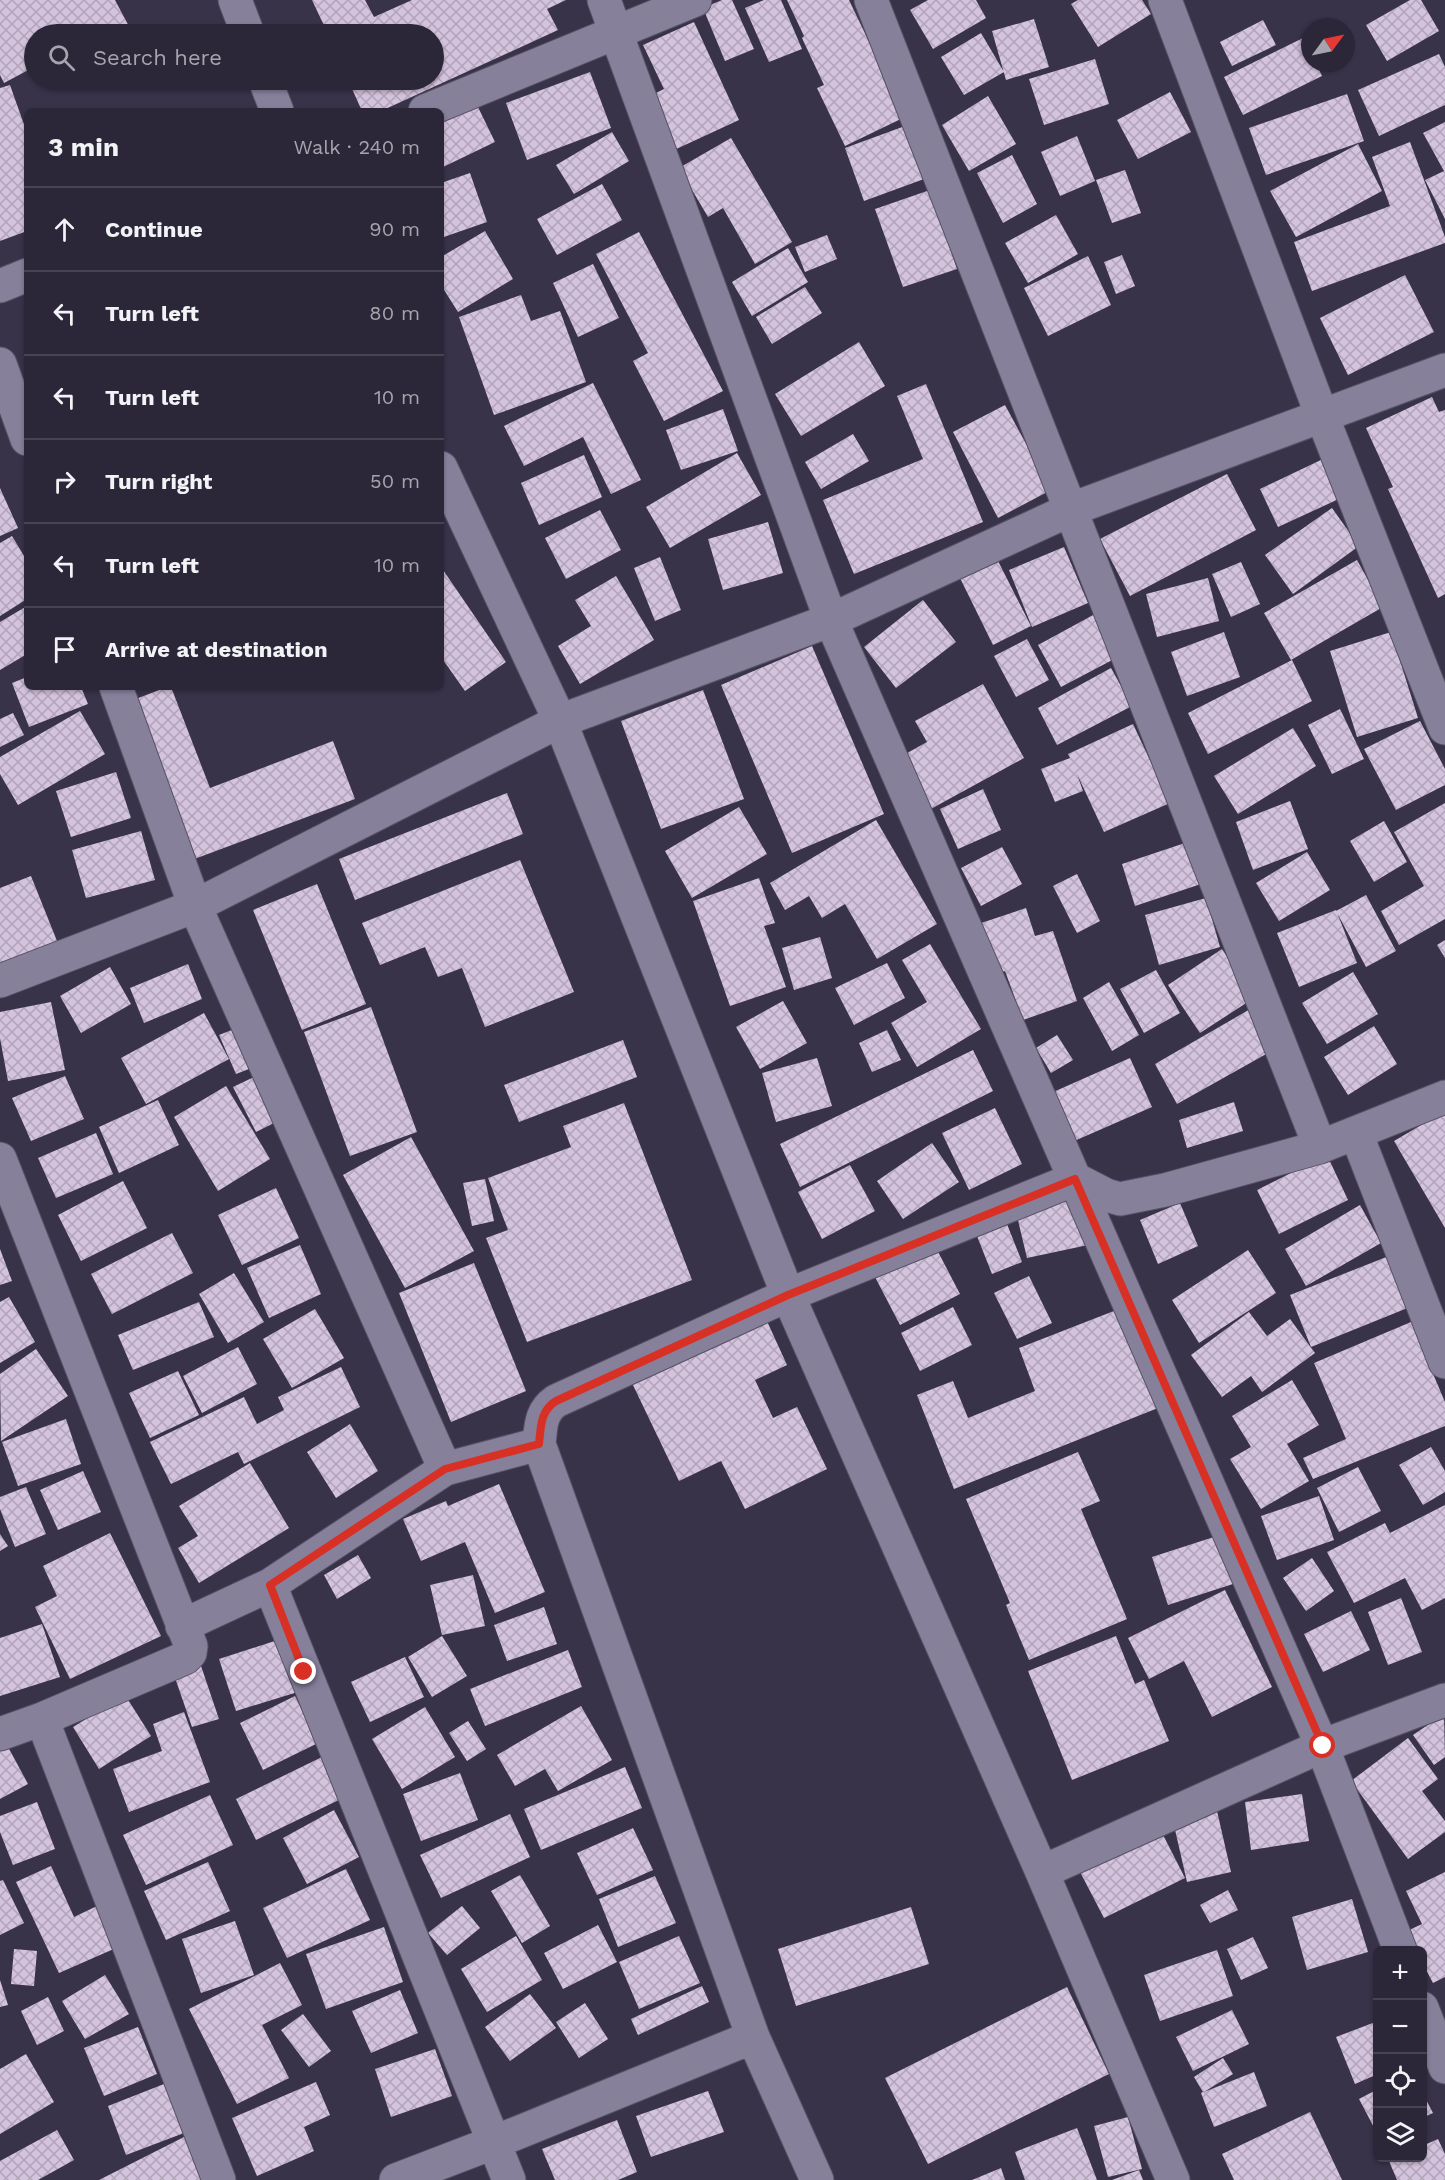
<!DOCTYPE html>
<html lang="en">
<head>
<meta charset="utf-8">
<style>
	body { margin:0; font-family:"Work Sans",sans-serif; background:#373243; color:#f1f3f6 }
	.controls { position:absolute; right:18px; bottom:18px; display:grid; overflow:hidden; border-radius:9px; box-shadow:0 2px 4px #0004 }
	.controls button { width:54px; height:54px; display:grid; place-items:center; padding:0; border:0; border-bottom:2px solid #474353; background:#2b2638; color:#f1f3f6; font:30px sans-serif }
	.compass { position:absolute; left:1301px; top:18px; width:54px; height:54px; border-radius:50%; background:#2b2638; box-shadow:0 2px 4px #0004; rotate:57deg }
	.stop { position:absolute; width:18px; height:18px; margin:-14px; border:4px solid #d93025; border-radius:50%; background:#fff }
	.stop.end { background:#d93025; border-color:#fff; box-shadow:0 2px 6px #0008 }
	.list { margin:0; padding:0; list-style:none }
	h2 { display:flex; justify-content:space-between; align-items:center; height:78px; margin:0; padding:0 24px; font-size:26px }
	h2 small { font-size:20px; font-weight:400; color:#a6a5ae }
	.list li { display:grid; grid-template-columns:39px 1fr auto; gap:18px; align-items:center; box-sizing:border-box; height:84px; padding:0 24px; border-top:2px solid #474353 }
	.list b { display:block; font-size:22px; white-space:nowrap }
	.list em { font-size:20px; font-style:normal; color:#a6a5ae }
	.icon { flex:none; width:33px; height:33px; fill:none; stroke:currentColor; stroke-width:2; stroke-linecap:round; stroke-linejoin:round }
	.map { position:relative; flex:none; width:1445px; height:2180px; overflow:hidden }
	.search { position:absolute; background:#2b2638; box-shadow:0 2px 4px #0004; left:24px; top:24px; width:420px; height:66px; display:flex; align-items:center; gap:15px; box-sizing:border-box; padding:0 21px; border-radius:33px; color:#a6a5ae; font-size:22px }
	.panel { position:absolute; background:#2b2638; box-shadow:0 2px 4px #0004; left:24px; top:108px; width:420px; height:582px; border-radius:9px }
	.map>svg:first-child { display:block }
	.building { fill:url(#building-cross-hatch) }
	.lines { fill:none; stroke-linecap:round; stroke-linejoin:round }
	.street-casing { stroke:#575165; stroke-width:35 }
	.street { stroke:#86809b; stroke-width:33 }
	.route { stroke:#d93025; stroke-width:8 }
</style>
</head>
<body>
<div class="map">
<svg width="1445" height="2180" viewBox="0 0 1445 2180">
	<defs>
		<pattern id="building-cross-hatch" width="8" height="8" patternUnits="userSpaceOnUse" patternTransform="scale(1.5)"><rect width="8" height="8" fill="#d4c3dd"/><path d="M0 0l8 8M0 8l8-8" fill="none" stroke="#b1a4b8"/></pattern>
	</defs>
	<rect width="100%" height="100%" fill="#39334a"/>
	<path class="building" d="M0 0H115L133 34H34V67L4 83 0 75Z
		M312 0H365L374 17 412 0H566L547 9 558 30 381 111H362L348 80H434V34H328Z
		M722 0H732L754 49 725 61 703 8Z
		M764 0H781L802 49 769 62 745 8Z
		M787 0H849L905 117 845 146 817 88 824 85 802 38 804 36Z
		M928 0H976L986 18 933 49 910 10Z
		M1078 0H1142L1151 14 1098 47 1071 4Z
		M1410 0H1421L1439 31 1387 61 1366 25Z
		M1034 19 1049 67 1006 80 992 31Z
		M1263 20 1276 45 1232 66 1220 42Z
		M694 22 739 120 672 151 648 97 664 89 643 45Z
		M981 33 1004 72 964 95 941 57Z
		M1303 38 1310 52V63H1316L1322 76 1243 115 1224 77Z
		M1439 54 1445 67V105L1379 136 1358 90Z
		M1095 59 1109 104 1044 125 1029 79Z
		M590 72 611 128 527 160 506 103Z
		M10 85 27 133V231L0 241V88Z
		M1170 92 1191 132 1138 159 1117 120Z
		M1347 94 1364 141 1266 175 1249 128Z
		M988 96 1016 144 969 171 942 125Z
		M476 103 495 142 441 168V120Z
		M1445 122V219L1425 180 1444 171 1423 133Z
		M905 126 924 179 864 201 845 148Z
		M612 132 629 161 574 194 556 165Z
		M1077 136 1095 181 1060 196 1041 152Z
		M731 138 792 242 755 264 723 208 708 217 679 168Z
		M1410 142 1445 237V243L1312 291 1294 242 1390 206 1372 157Z
		M1358 144 1382 191 1296 237 1270 191Z
		M1012 155 1037 204 1003 223 977 173Z
		M1125 170 1141 213 1112 223 1096 180Z
		M470 173 487 222 441 238V183Z
		M602 184 622 220 557 255 537 219Z
		M930 190 957 269 903 287 875 209Z
		M1056 215 1078 254 1028 283 1005 243Z
		M485 231 513 279 458 312 441 285V257Z
		M639 232 723 391 664 421 633 361 648 353 596 254Z
		M827 235 837 259 805 272 795 247Z
		M788 248 808 282 752 316 732 282Z
		M1122 255 1135 286 1116 294 1104 262Z
		M1088 256 1111 305 1048 336 1024 288Z
		M593 264 619 318 578 337 553 283Z
		M1405 275 1434 332 1348 375 1320 318Z
		M805 287 822 313 772 344 756 317Z
		M521 295 531 321 560 311 586 382 494 415 459 317Z
		M859 342 885 386 801 436 775 394Z
		M593 383 641 480 611 494 583 437 524 466 504 426Z
		M926 384 983 522 854 574 823 500 923 459 897 396Z
		M1432 397 1439 412 1445 410V594L1438 598 1388 489 1393 487 1366 428Z
		M1005 405 1051 490 998 518 953 432Z
		M723 409 738 451 681 470 666 430Z
		M853 434 869 461 821 489 805 462Z
		M737 453 761 495 670 548 646 507Z
		M584 455 602 497 539 525 521 483Z
		M1323 459 1341 498 1278 527 1260 489Z
		M1227 474 1256 530 1130 596 1100 539Z
		M0 488 18 528 0 536Z
		M1332 508 1359 546 1293 594 1265 555Z
		M600 510 621 550 566 579 545 538Z
		M768 522 783 573 723 590 708 539Z
		M12 536 27 561V599L0 616V543Z
		M1064 547 1088 603 1032 627 1009 570Z
		M660 557 681 610 655 621 634 568Z
		M997 559 1031 626 993 645 960 578Z
		M1357 560 1383 607 1291 660 1264 613Z
		M1241 562 1260 604 1231 617 1212 574Z
		M441 567 506 662 465 691 441 657Z
		M616 576 654 640 580 684 558 646 591 626 575 600Z
		M1208 578 1219 621 1157 637 1146 594Z
		M923 600 956 642 896 688 864 647Z
		M27 606V654L0 670V622Z
		M1095 614 1118 657 1061 687 1038 645Z
		M1224 632 1240 677 1187 696 1171 652Z
		M1391 632 1418 718 1357 737 1330 651Z
		M1027 639 1049 680 1016 697 994 656Z
		M812 646 884 814 792 853 721 685Z
		M1292 660 1312 701 1208 754 1188 713Z
		M1111 668 1132 706 1057 745 1038 708Z
		M27 677V687H81L88 704 29 727 12 683Z
		M983 684 1024 758 929 810 900 757 927 742 915 721Z
		M167 687H171L210 788 333 741 355 799 189 861 128 702Z
		M703 690 744 799 661 829 621 721Z
		M1340 709 1364 759 1332 774 1308 725Z
		M80 711 105 754 18 805 0 774V757Z
		M13 713 24 735 0 747V719Z
		M1420 721 1445 769V785L1396 810 1364 749Z
		M1133 724 1170 803 1104 832 1077 774 1083 791 1055 802 1041 769 1070 758 1068 754Z
		M1293 728 1316 766 1238 814 1214 776Z
		M116 772 131 818 71 837 56 791Z
		M983 789 1001 830 958 849 940 809Z
		M507 793 523 834 355 900 339 859Z
		M1290 801 1308 849 1253 870 1236 822Z
		M1445 803V919L1399 945 1381 911 1424 886 1394 832Z
		M739 807 767 854 692 898 665 851Z
		M876 820 937 924 877 959 845 904 822 918 809 896 785 910 770 883Z
		M1384 821 1407 862 1374 882 1350 841Z
		M141 831 155 880 86 898 72 850Z
		M1188 842 1201 884 1135 906 1122 864Z
		M1002 847 1022 884 981 906 961 868Z
		M1307 852 1330 890 1279 921 1256 883Z
		M520 860 574 992 485 1027 462 968 438 977 425 947 380 965 362 923Z
		M1077 874 1100 921 1077 933 1053 886Z
		M31 876 57 941 0 964V888Z
		M759 878 775 923 764 926 786 987 730 1006 693 901Z
		M317 884 366 1004 302 1030 253 910Z
		M1366 895 1396 951 1366 967 1336 911Z
		M1206 898 1220 947 1159 965 1145 915Z
		M1026 908 1035 936 1053 931 1077 1001 1023 1020 1005 971 996 974 978 924Z
		M1336 910 1357 963 1299 987 1277 933Z
		M820 937 832 978 794 990 782 948Z
		M1445 940V958L1437 945Z
		M930 944 981 1029 917 1067 891 1023 927 1002 902 960Z
		M1222 949 1254 998 1200 1033 1168 985Z
		M887 963 905 998 854 1025 835 988Z
		M188 964 202 999 144 1023 130 988Z
		M110 967 131 1004 81 1033 60 996Z
		M1156 970 1180 1013 1144 1033 1120 989Z
		M1353 972 1378 1014 1327 1044 1302 1003Z
		M1109 982 1139 1035 1112 1051 1083 998Z
		M783 1001 807 1043 760 1069 736 1027Z
		M51 1002 65 1070 8 1081 0 1038V1012Z
		M371 1007 417 1132 350 1156 304 1032Z
		M1252 1008 1275 1049 1177 1104 1155 1064Z
		M204 1013 229 1059 146 1104 121 1058Z
		M242 1026 259 1065 236 1074 219 1035Z
		M1374 1026 1397 1064 1348 1095 1324 1057Z
		M887 1030 901 1060 872 1072 859 1043Z
		M1057 1035 1073 1060 1051 1073 1036 1048Z
		M623 1040 637 1077 519 1122 504 1085Z
		M973 1050 993 1091 800 1187 780 1144Z
		M817 1058 832 1106 776 1122 762 1073Z
		M1130 1058 1152 1107 1072 1142 1051 1093Z
		M258 1075 280 1120 256 1132 233 1087Z
		M65 1076 84 1119 31 1141 12 1098Z
		M226 1086 270 1159 218 1191 174 1117Z
		M158 1100 179 1145 119 1173 99 1127Z
		M1234 1102 1243 1131 1187 1148 1179 1120Z
		M624 1103 692 1280 527 1342 486 1238 508 1230 488 1178 571 1147 563 1126Z
		M995 1108 1022 1164 969 1190 942 1133Z
		M1445 1111V1228L1394 1141Z
		M96 1133 113 1174 56 1198 38 1158Z
		M411 1137 474 1251 405 1288 343 1175Z
		M932 1143 959 1182 903 1219 877 1181Z
		M1327 1155 1348 1200 1279 1234 1257 1190Z
		M850 1165 875 1211 822 1239 798 1192Z
		M485 1179 494 1221 472 1226 463 1183Z
		M123 1181 147 1228 81 1261 58 1215Z
		M276 1188 299 1238 242 1265 218 1215Z
		M1077 1198 1088 1245 1027 1258 1016 1212Z
		M1180 1203 1198 1246 1158 1264 1140 1220Z
		M1360 1205 1381 1243 1306 1286 1285 1249Z
		M1005 1219 1022 1262 992 1274 975 1231Z
		M172 1233 193 1273 112 1314 91 1274Z
		M934 1244 960 1294 900 1325 874 1275Z
		M300 1245 321 1294 269 1318 247 1268Z
		M0 1249 12 1281 0 1285Z
		M1248 1250 1276 1293 1199 1343 1172 1300Z
		M1389 1256 1410 1307 1311 1347 1290 1295Z
		M474 1263 526 1391 451 1422 399 1293Z
		M234 1273 264 1322 228 1343 199 1294Z
		M1029 1276 1052 1323 1017 1339 994 1293Z
		M9 1297 35 1342 0 1363V1302Z
		M199 1302 214 1337 133 1370 118 1335Z
		M953 1307 972 1345 920 1371 901 1333Z
		M315 1309 344 1358 292 1388 263 1339Z
		M1119 1309 1158 1408 954 1489 917 1395 953 1381 968 1418 1035 1391 1019 1348Z
		M1249 1312 1267 1336 1290 1319 1315 1353 1262 1392 1251 1376 1222 1397 1191 1355Z
		M766 1319 787 1365 755 1380 773 1418 797 1407 827 1469 745 1509 721 1461 679 1481 632 1383Z
		M1411 1322 1445 1402V1426L1313 1479 1303 1458 1346 1439 1314 1363Z
		M238 1347 257 1384 202 1413 183 1376Z
		M36 1349 68 1396 1 1441 0 1374Z
		M341 1367 360 1407 244 1464 238 1452 171 1484 150 1442 244 1397 257 1424 284 1410 278 1397Z
		M178 1371 199 1415 150 1438 129 1393Z
		M1292 1380 1319 1425 1287 1444 1309 1481 1261 1509 1230 1459 1251 1447 1232 1416Z
		M66 1419 81 1464 18 1486 2 1442Z
		M350 1424 378 1471 336 1498 307 1452Z
		M1431 1447 1445 1471V1492L1423 1505 1399 1465Z
		M1078 1452 1100 1501 1081 1509 1127 1619 1029 1660 1006 1605 1010 1603 966 1499Z
		M250 1463 289 1528 199 1583 178 1548 198 1536 179 1506Z
		M1358 1467 1381 1511 1339 1532 1317 1488Z
		M83 1471 101 1512 58 1530 40 1490Z
		M499 1484 545 1592 495 1613 465 1542 421 1561 403 1519 446 1501 448 1506Z
		M26 1487 46 1534 15 1547 0 1509V1497Z
		M1319 1496 1334 1540 1277 1560 1261 1516Z
		M1445 1505V1598L1422 1610 1405 1578 1354 1603 1327 1552 1385 1523 1390 1533Z
		M110 1533 161 1636 70 1679 35 1607 57 1596 43 1566Z
		M0 1534 8 1546 0 1551Z
		M1220 1535 1236 1583 1168 1605 1152 1557Z
		M358 1555 371 1578 337 1599 324 1575Z
		M1312 1558 1334 1591 1306 1611 1283 1578Z
		M473 1575 485 1626 442 1635 430 1585Z
		M1225 1590 1272 1687 1212 1717 1184 1661 1149 1679 1128 1638Z
		M1401 1598 1422 1652 1388 1665 1368 1612Z
		M544 1607 557 1644 507 1661 494 1625Z
		M1351 1611 1370 1650 1323 1672 1304 1634Z
		M42 1624 60 1677 0 1696V1638Z
		M442 1636 467 1676 432 1697 408 1657Z
		M1116 1636 1135 1684 1144 1680 1169 1741 1072 1780 1028 1671Z
		M284 1638 301 1691 236 1711 219 1659Z
		M568 1650 582 1687 485 1726 470 1689Z
		M405 1657 424 1697 370 1722 351 1682Z
		M199 1660 219 1719 192 1727 172 1669Z
		M125 1695 151 1736 99 1769 73 1727Z
		M295 1696 318 1743 263 1770 240 1723Z
		M581 1706 612 1760 558 1791 545 1769 515 1786 497 1755Z
		M425 1707 455 1757 402 1789 372 1739Z
		M184 1712 210 1782 129 1812 113 1769 162 1751 153 1724Z
		M1444 1714 1445 1757 1434 1765 1413 1735Z
		M468 1721 486 1749 467 1761 449 1733Z
		M1408 1738 1438 1779 1422 1791 1445 1821V1832L1408 1859 1351 1781Z
		M7 1745 28 1784 0 1799V1749Z
		M322 1757 343 1798 256 1840 236 1799Z
		M625 1767 642 1808 541 1850 524 1809Z
		M460 1773 478 1820 421 1841 403 1794Z
		M1302 1794 1309 1841 1251 1850 1245 1802Z
		M210 1795 233 1845 146 1885 123 1835Z
		M37 1802 55 1849 13 1865 0 1832V1816Z
		M334 1810 359 1857 307 1884 283 1838Z
		M1217 1811 1231 1872 1187 1882 1173 1821Z
		M510 1814 530 1857 441 1898 420 1855Z
		M1159 1827 1185 1878 1104 1918 1078 1868Z
		M633 1828 653 1870 597 1895 577 1853Z
		M208 1862 230 1911 166 1940 144 1891Z
		M51 1866 74 1917 97 1906 116 1948 59 1973 16 1882Z
		M346 1869 370 1920 287 1958 263 1908Z
		M1445 1872V1977L1433 1983 1422 1962V1950H1417L1407 1931 1422 1924 1406 1891Z
		M520 1875 550 1926 522 1943 491 1891Z
		M655 1876 676 1923 618 1947 599 1899Z
		M3 1880 24 1923 0 1935V1881Z
		M1228 1890 1238 1910 1210 1923 1200 1905Z
		M1352 1899 1368 1952 1307 1970 1292 1917Z
		M462 1906 480 1928 447 1955 428 1933Z
		M911 1907 929 1964 796 2006 778 1949Z
		M235 1921 254 1975 201 1993 182 1939Z
		M598 1925 617 1962 563 1989 544 1953Z
		M384 1927 403 1982 326 2009 306 1954Z
		M516 1936 542 1980 487 2012 461 1969Z
		M679 1936 700 1983 639 2009 619 1962Z
		M1253 1937 1268 1968 1241 1980 1227 1949Z
		M14 1949 37 1951 34 1986 11 1984Z
		M1217 1950 1233 1996 1160 2021 1144 1975Z
		M280 1963 302 2005 262 2025 289 2078 237 2104 189 2009Z
		M105 1975 129 2014 85 2039 62 2001Z
		M0 1980 8 2005 0 2007Z
		M702 1986 709 2002 638 2035 631 2019Z
		M1067 1987 1109 2074 928 2164 885 2078Z
		M400 1990 418 2033 371 2053 352 2011Z
		M530 1994 556 2028 510 2061 485 2027Z
		M48 1997 64 2031 37 2045 21 2011Z
		M585 2003 608 2039 579 2058 556 2022Z
		M1232 2010 1249 2044 1193 2071 1176 2037Z
		M303 2014 331 2051 309 2067 281 2030Z
		M1378 2021V2074L1355 2084 1336 2037Z
		M138 2027 157 2074 104 2096 84 2048Z
		M435 2049 452 2096 391 2117 375 2069Z
		M26 2054 54 2102 0 2134V2069Z
		M1223 2058 1233 2074 1204 2092 1254 2072 1267 2106 1214 2127 1201 2093 1203 2092 1194 2077Z
		M316 2082 330 2115 304 2127 314 2151 257 2176 232 2118Z
		M164 2084 184 2133 126 2155 108 2106Z
		M1378 2089V2135L1359 2099Z
		M708 2091 724 2132 651 2157 636 2116Z
		M1422 2092 1433 2113 1422 2118Z
		M1310 2112 1342 2180H1234L1222 2154Z
		M1128 2117 1142 2169 1108 2177 1094 2126Z
		M617 2120 637 2172 618 2180H555L542 2149Z
		M1077 2128 1097 2180H1025L1015 2152Z
		M57 2130 74 2160 38 2180H0V2161Z
		M184 2137 207 2180H99Z
		M1438 2139 1445 2154V2180H1397L1389 2161 1397 2158H1422V2146Z
		M1001 2168 1005 2180H972Z
		M1139 2170 1143 2180H1112Z"/>
	<g class="lines">
		<defs>
			<path id="street" d="M235 0 248 34
				M604 0 831 620 1322 1746 1400 1950
				M871 0 1320 1147
				M1165 0 1322 416 1445 728
				M265 80 277 111
				M425 111 695 0
				M0 286 27 275
				M0 364 27 439
				M441 468 560 721 788 1295 1042 1872 1173 2180
				M116 687 195 906 445 1469
				M0 981 195 906 560 721 831 620 1072 509 1445 370
				M1356 1133 1445 1362
				M0 1159 191 1646 190 1653 185 1658 42 1719 0 1734
				M270 1585 509 2180
				M182 1626 270 1585 445 1469 539 1444
				M42 1719 219 2180
				M1042 1872 1322 1746 1445 1700
				M1422 2008 1445 2067
				M396 2180 495 2142 753 2037
				M817 2180 753 2037 539 1444C541 1427 540 1412 556 1401L788 1295 1075 1179 1106 1195 1120 1199 1165 1190 1320 1147 1445 1097"/>
		</defs>
		<use href="#street" class="street-casing"/>
		<use href="#street" class="street"/>
	</g>
	<g class="lines">
		<path class="route" d="M304 1672 270 1585 445 1469 539 1444C541 1427 540 1411 556 1401L788 1295 1075 1179 1323 1746"/>
	</g>
</svg>
<div class="controls">
<button>+</button>
<button>−</button>
<button><svg class="icon" aria-label="locate" viewBox="0 0 24 24"><circle cx="12" cy="12" r="6"/><path d="M12 2v4M12 18v4M2 12h4M18 12h4"/></svg></button>
<button><svg class="icon" aria-label="layers" viewBox="0 0 24 24"><path d="M12 4l9 5-9 5-9-5zM3 14l9 5 9-5"/></svg></button>
</div>
<svg class="compass" viewBox="-18 -18 36 36"><path d="M0-13l5 13h-10z" fill="#e53935"/><path d="M0 13l5-13h-10z" fill="#a6a5ae"/></svg>
<div class="stop" style="left:1323px;top:1746px"></div>
<div class="stop end" style="left:304px;top:1672px"></div>
<div class="search"><svg class="icon" aria-label="search" viewBox="0 0 24 24"><circle cx="10" cy="10" r="6"/><path d="M15 15l6 6"/></svg>Search here</div>
<section class="panel">
<h2>3 min<small>Walk · 240 m</small></h2>
<ul class="list">
<li><svg class="icon" aria-label="ahead" viewBox="0 0 24 24"><path d="M12 20V5M6 11l6-6 6 6"/></svg><div><b>Continue</b></div><em>90 m</em></li>
<li><svg class="icon" aria-label="left" viewBox="0 0 24 24"><path d="M17 20v-9H6M10 6l-5 5 5 5"/></svg><div><b>Turn left</b></div><em>80 m</em></li>
<li><svg class="icon" aria-label="left" viewBox="0 0 24 24"><path d="M17 20v-9H6M10 6l-5 5 5 5"/></svg><div><b>Turn left</b></div><em>10 m</em></li>
<li><svg class="icon" aria-label="right" viewBox="0 0 24 24"><path d="M7 20v-9h11M14 6l5 5-5 5"/></svg><div><b>Turn right</b></div><em>50 m</em></li>
<li><svg class="icon" aria-label="left" viewBox="0 0 24 24"><path d="M17 20v-9H6M10 6l-5 5 5 5"/></svg><div><b>Turn left</b></div><em>10 m</em></li>
<li><svg class="icon" aria-label="arrive" viewBox="0 0 24 24"><path d="M6 21V4h12l-3 4 3 4H6"/></svg><div><b>Arrive at destination</b></div></li>
</ul>
</section>
</div>
</body>
</html>
